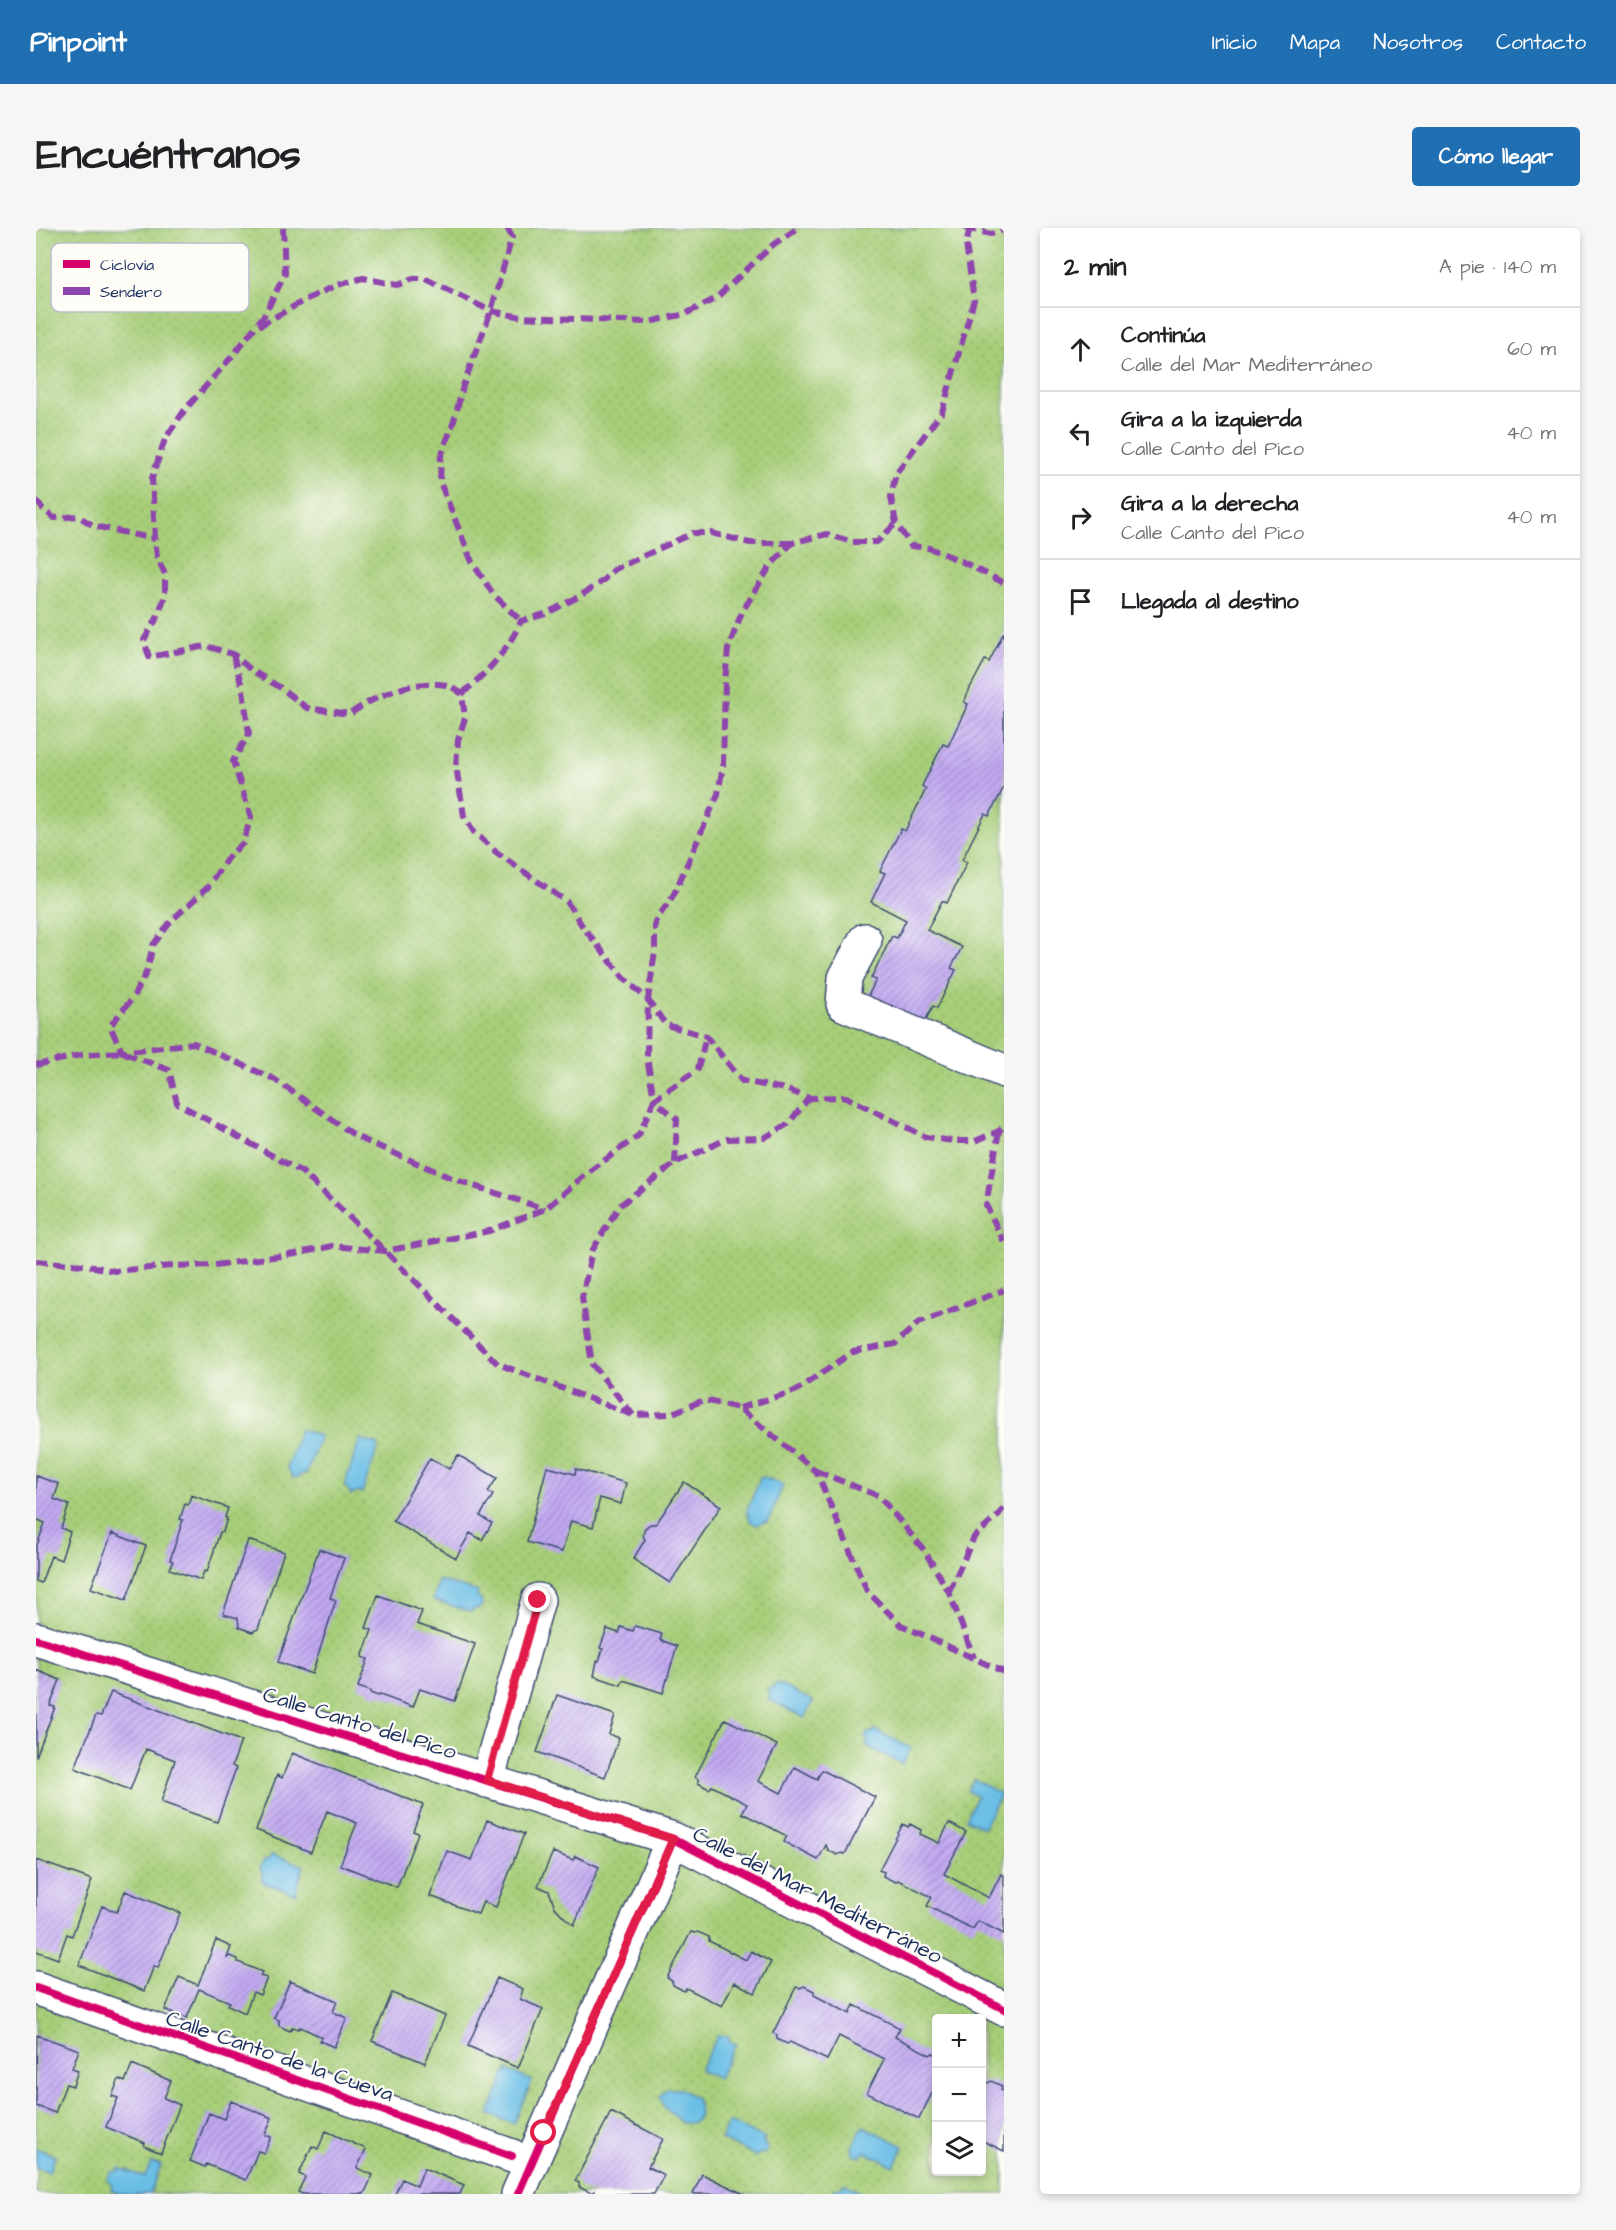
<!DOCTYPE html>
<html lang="es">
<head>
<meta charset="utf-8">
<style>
	body { margin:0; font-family:"Architects Daughter",sans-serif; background:#f6f6f6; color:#202124 }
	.controls { position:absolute; right:18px; bottom:18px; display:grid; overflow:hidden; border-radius:6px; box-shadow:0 3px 9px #0003 }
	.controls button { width:54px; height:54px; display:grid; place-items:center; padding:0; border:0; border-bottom:2px solid #e0e0e0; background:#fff; color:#202124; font:30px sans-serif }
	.stop { position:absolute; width:18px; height:18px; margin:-14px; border:4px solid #e11d48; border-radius:50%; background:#fff }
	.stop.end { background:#e11d48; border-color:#fff; box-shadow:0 2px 6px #0008 }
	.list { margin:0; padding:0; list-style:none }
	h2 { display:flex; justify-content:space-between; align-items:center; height:78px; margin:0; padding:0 24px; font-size:26px }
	h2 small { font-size:20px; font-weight:400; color:#757577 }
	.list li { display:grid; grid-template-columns:39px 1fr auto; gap:18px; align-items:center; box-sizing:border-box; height:84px; padding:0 24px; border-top:2px solid #e0e0e0 }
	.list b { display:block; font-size:22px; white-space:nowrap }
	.list p { margin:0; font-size:20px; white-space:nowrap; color:#757577 }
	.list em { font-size:20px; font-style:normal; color:#757577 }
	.icon { flex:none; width:33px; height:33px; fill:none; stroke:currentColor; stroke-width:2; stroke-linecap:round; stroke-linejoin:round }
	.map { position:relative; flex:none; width:968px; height:1966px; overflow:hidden; border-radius:6px }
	header { display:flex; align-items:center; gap:36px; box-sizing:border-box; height:84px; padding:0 30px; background:#1f6fb2; color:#fff }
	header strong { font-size:28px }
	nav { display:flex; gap:33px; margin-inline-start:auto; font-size:21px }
	.intro { display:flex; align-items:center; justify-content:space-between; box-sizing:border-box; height:144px; padding:0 36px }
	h1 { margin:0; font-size:42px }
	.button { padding:15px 27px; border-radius:6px; background:#1f6fb2; color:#fff; font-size:21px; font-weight:700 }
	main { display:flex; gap:36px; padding:0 36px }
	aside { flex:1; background:#fff; border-radius:6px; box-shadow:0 3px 9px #0003 }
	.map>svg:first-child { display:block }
	.park { fill:url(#park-dots); stroke:#617e6c; stroke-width:1.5; fill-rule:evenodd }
	.water { fill:#69bee6; stroke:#4276a2; stroke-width:1.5 }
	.building { fill:url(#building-hatch) }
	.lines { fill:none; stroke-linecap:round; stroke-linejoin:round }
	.minor-casing { stroke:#3c4b6f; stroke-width:36 }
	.minor { stroke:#fff; stroke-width:33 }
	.quiet { stroke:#8e44ad; stroke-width:6; stroke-dasharray:12 6; stroke-linecap:butt }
	.cycleway-casing { stroke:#fdfcf7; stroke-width:11 }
	.cycleway { stroke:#d6006c; stroke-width:8 }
	.route { stroke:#e11d48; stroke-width:8 }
	.labels { text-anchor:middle; stroke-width:4.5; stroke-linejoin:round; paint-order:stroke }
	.street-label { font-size:22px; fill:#1b2f5e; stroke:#fdfcf7 }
	.key { fill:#fdfcf7; stroke:#b9bec9; stroke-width:1.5 }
	.key-label { font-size:16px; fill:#1b2f5e }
</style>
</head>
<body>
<header>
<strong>Pinpoint</strong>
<nav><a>Inicio</a><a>Mapa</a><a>Nosotros</a><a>Contacto</a></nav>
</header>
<div class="intro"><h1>Encuéntranos</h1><a class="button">Cómo llegar</a></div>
<main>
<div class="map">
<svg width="968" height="1966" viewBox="0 0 968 1966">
	<defs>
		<pattern id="park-dots" width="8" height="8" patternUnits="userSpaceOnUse" patternTransform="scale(1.5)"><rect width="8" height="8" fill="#a7ce79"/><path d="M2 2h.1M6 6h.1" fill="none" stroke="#8fb16b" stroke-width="1.8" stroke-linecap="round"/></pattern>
		<pattern id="building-hatch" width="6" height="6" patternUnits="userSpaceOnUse" patternTransform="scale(1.5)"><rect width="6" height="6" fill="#c2a9f2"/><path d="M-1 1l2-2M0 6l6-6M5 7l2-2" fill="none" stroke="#9d8ac7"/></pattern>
	</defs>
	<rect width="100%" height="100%" fill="#fdfcf7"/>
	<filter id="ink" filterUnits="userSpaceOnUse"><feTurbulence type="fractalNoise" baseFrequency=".0167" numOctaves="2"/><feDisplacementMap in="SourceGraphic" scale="12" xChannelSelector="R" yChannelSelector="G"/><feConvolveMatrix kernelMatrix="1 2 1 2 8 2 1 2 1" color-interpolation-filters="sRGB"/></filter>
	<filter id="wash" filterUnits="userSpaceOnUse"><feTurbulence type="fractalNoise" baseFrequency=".008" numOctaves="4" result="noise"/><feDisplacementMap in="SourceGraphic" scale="24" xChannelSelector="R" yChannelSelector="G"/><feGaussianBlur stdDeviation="1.35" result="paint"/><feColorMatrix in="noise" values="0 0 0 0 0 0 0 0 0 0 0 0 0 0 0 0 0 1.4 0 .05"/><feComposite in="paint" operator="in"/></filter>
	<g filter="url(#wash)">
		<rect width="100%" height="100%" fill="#f4e9d1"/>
		<path class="park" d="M0 0H968V1966H0ZM900 1790H945V1944H900Z"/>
		<path class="water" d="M264 1201 284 1208 270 1246 266 1245 263 1249 257 1250 251 1239Z
			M324 1211 343 1217 326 1265 322 1264 315 1267 311 1260 308 1259Z
			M725 1248 747 1257 732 1294 729 1293 720 1297 714 1293 712 1286 710 1285Z
			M403 1352 442 1364 441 1369 445 1372 446 1378 442 1381H437L436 1384 397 1372Z
			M740 1455 777 1473 768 1490 732 1471 734 1468 731 1461 738 1459Z
			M839 1502 875 1520 866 1536 830 1518 832 1515 829 1508 832 1505H836Z
			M938 1551 965 1566 947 1600 930 1591 941 1568 931 1563Z
			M235 1626 268 1638 259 1666 226 1654 227 1649 224 1639 228 1633 234 1630Z
			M682 1807 685 1809 691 1807 694 1813 700 1816 682 1850 664 1842Z
			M471 1842 496 1853 478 1896 453 1886Z
			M631 1861H645L660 1870 664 1884C662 1895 654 1897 644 1894L637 1885 628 1880 624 1868Z
			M693 1894 729 1911 727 1914 732 1921 729 1925 722 1926 721 1929 684 1911Z
			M827 1898 868 1918 858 1938 829 1924 824 1928 817 1926 816 1920Z
			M0 1920 19 1928 13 1944 0 1939Z
			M115 1935 125 1937 114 1966H85L75 1962 76 1958 71 1951 75 1944 82 1943 83 1940 109 1949Z
			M807 1955 829 1966H796L798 1960 806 1959Z"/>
		<g id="blocks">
			<path class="building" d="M968 404V559L953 588 949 586 926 632 931 634 911 675 906 673 891 702 926 719 915 740 920 742 901 780 897 778 886 799 830 772 840 752 835 750 856 708 861 710 870 692 835 674 849 645 844 643 865 601 869 603 890 561 886 558 907 516 912 518 932 476 928 474 934 460 949 432 953 434Z
				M422 1227 461 1250 452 1264 457 1267 444 1288 456 1295 446 1312 434 1305 420 1330 357 1293 394 1230 413 1241Z
				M511 1239 539 1246 540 1241 590 1255 585 1276 564 1270 557 1299 535 1293 526 1324 491 1314Z
				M0 1248 23 1256 18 1271 33 1277 25 1300 34 1304 25 1332 15 1328 5 1355 0 1353V1320L9 1295 0 1291Z
				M648 1254 685 1278 634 1355 597 1331 609 1312 607 1307 609 1300 614 1296H620Z
				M155 1267 192 1280 189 1289 191 1290 187 1304H184L171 1344 168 1343 165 1352 134 1341 137 1333 134 1332 147 1292 144 1291 149 1276 152 1277Z
				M76 1305 110 1318 90 1372 55 1360Z
				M212 1312 248 1324 222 1401 216 1404 203 1399 202 1390 187 1386Z
				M283 1321 308 1330 294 1370 300 1372 276 1446 242 1434Z
				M342 1367 386 1383 381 1396 439 1416 419 1473 384 1461 377 1479 344 1467 342 1468 334 1465V1463L322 1459 332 1431 326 1429 336 1402 330 1400Z
				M599 1398 626 1406 624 1412 641 1418 627 1465 587 1452 585 1457 558 1448 561 1433H563L567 1421 564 1420 571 1401 583 1405 585 1399 597 1403Z
				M0 1442 24 1452 14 1478 19 1479 0 1529Z
				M75 1464 205 1513 196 1538 200 1540 181 1594 125 1574 139 1532 110 1521 94 1562 39 1540 60 1487 65 1488Z
				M521 1467 579 1487 573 1506 583 1510 569 1549 501 1524Z
				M689 1491 741 1517 722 1553 745 1565 759 1539 781 1551 786 1542 839 1569 809 1626 806 1625 801 1627 792 1622 790 1617 782 1632 748 1614 751 1608 706 1585 711 1576 676 1558 673 1561 662 1555V1551L659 1549Z
				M256 1525 387 1577 377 1603 382 1605 361 1659 304 1637 321 1595 291 1583 275 1624 220 1602 241 1547 246 1550Z
				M451 1592 488 1606 460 1679 447 1674 442 1686 394 1668 411 1623 436 1632Z
				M913 1595 930 1604 908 1646 953 1670 965 1646 968 1647V1706L942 1693 937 1701 891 1678 896 1669 862 1652 859 1654 847 1648 848 1644 843 1642 867 1596 872 1599 874 1596 885 1602 884 1606 903 1615Z
				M517 1624 537 1632 539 1628 563 1639 538 1697 528 1689 519 1679 513 1663 502 1658Z
				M0 1632 56 1652 36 1708 31 1706 22 1731 0 1723Z
				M89 1663 144 1685 122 1740 118 1738 108 1763 43 1737 66 1678 81 1684Z
				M655 1704 659 1705 662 1704 673 1709V1713L710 1732 715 1723 735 1734 719 1765 698 1754 686 1778 650 1760 648 1763 637 1757 636 1753 631 1750Z
				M180 1712 195 1719 191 1730 194 1728 202 1731V1734L226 1744 224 1748 231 1750 224 1767 217 1764 209 1785 192 1777 194 1774 163 1761 151 1790 129 1782 143 1749 162 1757Z
				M461 1750 487 1761 484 1771 507 1781 482 1840 432 1818Z
				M254 1753 301 1773 297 1784 311 1790 298 1819 284 1813 286 1809 264 1799 262 1801 257 1799 254 1803 243 1798V1792L238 1790Z
				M768 1758 778 1763V1767L814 1786 818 1777 864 1800 859 1809 894 1827 897 1825 900 1827V1857L883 1891 831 1865 848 1831 803 1808 791 1832 754 1814 751 1816 741 1811V1807L737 1805 760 1759 764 1760Z
				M356 1765 409 1788 389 1835 336 1813Z
				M1 1807 43 1822 36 1840 42 1842 37 1858 30 1856 19 1885 0 1878Z
				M96 1836 135 1853 128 1870 144 1877 125 1925 108 1918 109 1915 70 1899 82 1870 76 1868 83 1851 89 1854Z
				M947 1853 952 1855 955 1853 966 1858 965 1862 968 1863V1923L945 1912V1857Z
				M195 1873 236 1890 229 1907 235 1909 228 1925 222 1923 210 1952 170 1936 169 1939 154 1933 173 1885 188 1891Z
				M575 1884 627 1911 612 1939 628 1947 618 1966H557L558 1963 555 1965 543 1959V1955L539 1953Z
				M290 1903 330 1921 321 1940 337 1947 328 1966H266L262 1964 269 1949 263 1946 276 1918 282 1921Z
				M388 1940 428 1957 424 1966H359L366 1951 381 1958Z
				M666 1946 708 1966H657Z"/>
		</g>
	</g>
	<g filter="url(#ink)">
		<use href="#blocks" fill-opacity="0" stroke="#3c4b6f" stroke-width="1.5"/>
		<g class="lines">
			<defs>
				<path id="minor" d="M829 712 809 750 807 776 968 843
					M0 1411 637 1611
					M451 1553 502 1372
					M0 1760 476 1928
					M482 1966 637 1611 968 1781"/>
			</defs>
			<use href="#minor" class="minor-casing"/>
			<use href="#minor" class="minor"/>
			<path class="quiet" d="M247 0 249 46 229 86 199 125 148 183 129 211 116 250 119 311 121 329 129 346V368L121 390 108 412 113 429 170 418 197 426 215 442 245 460 271 480 314 486C340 467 378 451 410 457 416 458 422 463 426 466L429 490 422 512 420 538 428 588 438 604 460 624 531 674 547 699 587 749 612 772 630 797 670 808 706 853 749 861 773 870 810 869 890 909 916 913H939L963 903 968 898
				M471 0 476 9 455 83 427 158 418 193 405 228 404 254 436 334 457 366 485 393
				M929 0 955 6 968 2
				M934 0 930 16 938 72 906 184 860 245 855 269 860 295 875 318 893 320 925 333 968 355
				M223 98 271 71 301 57 327 50 361 57 377 51H390L455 83 486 89 613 94 649 86 679 71 738 16 762 0
				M0 272 7 281 18 290 42 288 58 298 119 311
				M197 427 207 462 213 506 197 533 215 589 207 615 192 629 172 659 136 692 117 717 111 743 96 771 74 798 86 824 158 815 238 851 321 909 420 952 509 981
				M426 466C452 443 471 424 485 393L509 386 544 368 565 354 579 341 657 305H675L714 315H756
				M0 837 45 827 86 824 133 842 141 875 266 944 349 1023 462 1136 597 1187 634 1186 668 1172 703 1180 780 1243 831 1363 865 1397 968 1444
				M963 903 950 977 968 1014
				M639 935 641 891 618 872 662 841 670 808
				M0 1033 49 1037 79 1043 136 1038 179 1037 259 1026 296 1018 349 1023 453 1003 509 981 554 943 603 907 618 872 611 829 612 772 619 723V694L638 666 682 566 687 538 689 454 692 421 706 384 735 337 756 315 791 306 816 314H841L860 295
				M703 1180 759 1163 817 1124 859 1116 882 1095 968 1062
				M597 1187 556 1136 546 1069 556 1023 583 978 639 935 691 911 728 910 752 896 773 870
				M780 1243 843 1268 888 1322 913 1364 938 1430
				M913 1364 938 1309 961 1289 968 1279"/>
			<defs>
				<path id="cycleway" d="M0 1411 637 1611
					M0 1760 476 1928
					M482 1966 637 1611 968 1781"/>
			</defs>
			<use href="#cycleway" class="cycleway-casing"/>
			<use href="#cycleway" class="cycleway"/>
		</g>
	</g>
	<g class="lines" filter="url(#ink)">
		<path class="route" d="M502 1372 451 1552 637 1611 508 1905"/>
	</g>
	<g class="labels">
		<g class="street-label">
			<text transform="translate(324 1494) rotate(17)" y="8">Calle Canto del Pico</text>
			<text transform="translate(782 1666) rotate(27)" y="8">Calle del Mar Mediterráneo</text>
			<text transform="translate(244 1827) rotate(19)" y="8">Calle Canto de la Cueva</text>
		</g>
	</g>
	<rect x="15" y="15" width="198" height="69" rx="9" class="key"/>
	<rect x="27" y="32" width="27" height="8" fill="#d6006c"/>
	<rect x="27" y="59" width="27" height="8" fill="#8e44ad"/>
	<g class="key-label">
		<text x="64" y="42">Ciclovía</text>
		<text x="64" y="69">Sendero</text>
	</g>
</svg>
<div class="controls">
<button>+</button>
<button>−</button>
<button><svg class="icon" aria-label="layers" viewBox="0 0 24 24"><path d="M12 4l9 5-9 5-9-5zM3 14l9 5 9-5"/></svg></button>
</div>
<div class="stop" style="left:508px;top:1905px"></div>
<div class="stop end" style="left:502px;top:1372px"></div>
</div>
<aside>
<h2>2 min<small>A pie · 140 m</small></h2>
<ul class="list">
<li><svg class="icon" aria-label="ahead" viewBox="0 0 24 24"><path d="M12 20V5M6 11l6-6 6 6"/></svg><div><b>Continúa</b><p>Calle del Mar Mediterráneo</p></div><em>60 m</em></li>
<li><svg class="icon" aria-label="left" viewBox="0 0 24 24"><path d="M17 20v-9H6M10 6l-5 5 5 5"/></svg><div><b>Gira a la izquierda</b><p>Calle Canto del Pico</p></div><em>40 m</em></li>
<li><svg class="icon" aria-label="right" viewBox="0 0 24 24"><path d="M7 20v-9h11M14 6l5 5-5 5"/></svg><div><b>Gira a la derecha</b><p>Calle Canto del Pico</p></div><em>40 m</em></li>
<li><svg class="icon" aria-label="arrive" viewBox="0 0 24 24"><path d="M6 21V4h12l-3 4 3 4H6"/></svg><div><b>Llegada al destino</b></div></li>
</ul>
</aside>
</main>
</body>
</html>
